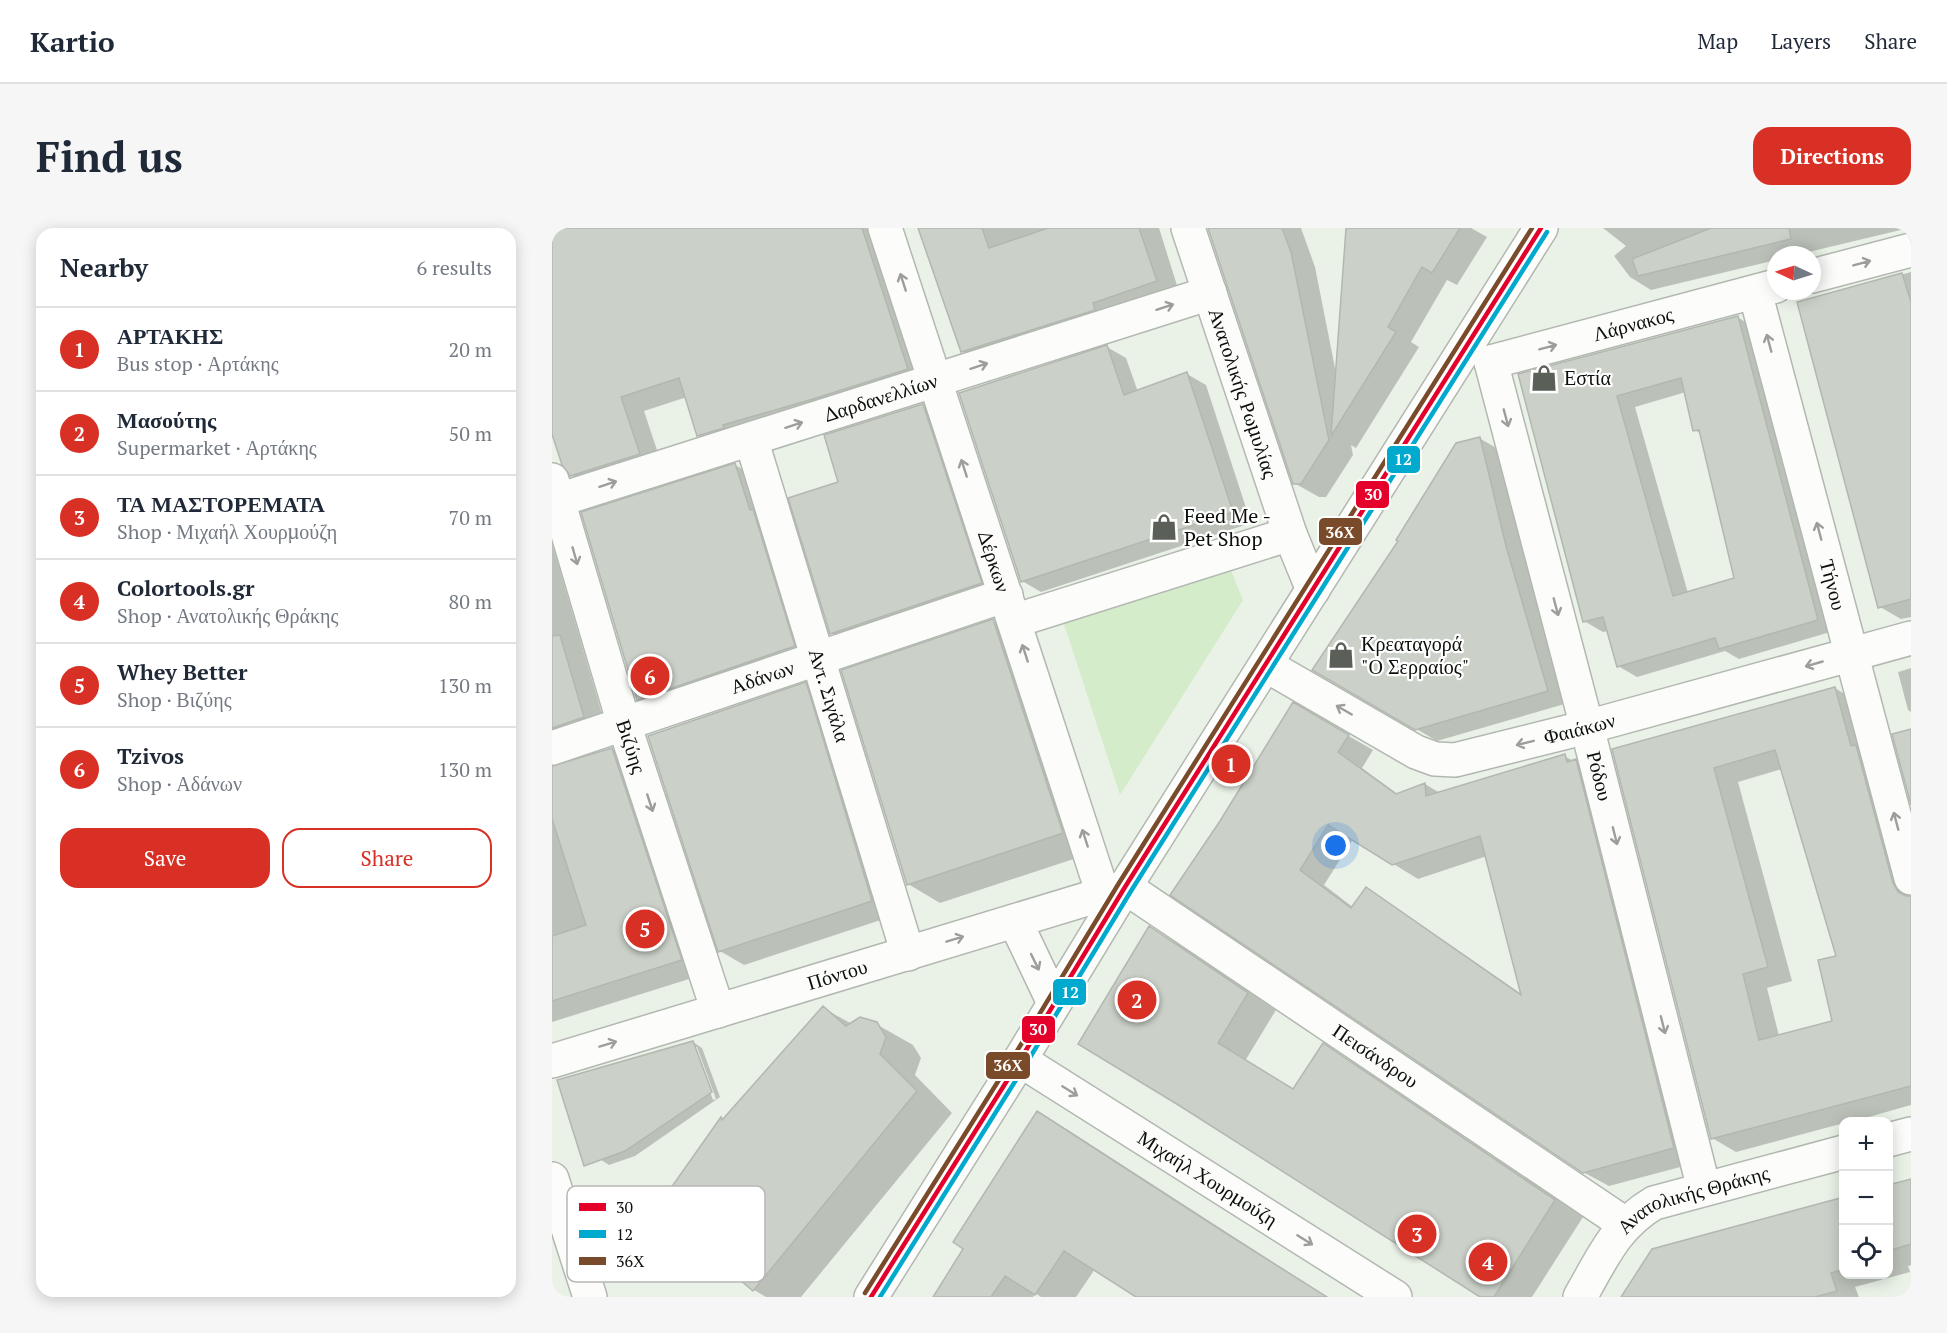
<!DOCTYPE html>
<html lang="en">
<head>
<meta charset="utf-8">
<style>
	body { margin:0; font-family:"PT Serif",serif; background:#f6f6f7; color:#1f2937 }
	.controls { position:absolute; right:18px; bottom:18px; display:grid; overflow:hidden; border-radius:12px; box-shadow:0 3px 15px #0003 }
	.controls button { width:54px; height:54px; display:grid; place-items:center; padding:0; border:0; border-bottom:2px solid #e0e1e3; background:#fff; color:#1f2937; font:30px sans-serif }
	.compass { position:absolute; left:1215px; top:18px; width:54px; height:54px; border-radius:50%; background:#fff; box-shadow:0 3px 15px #0003; rotate:274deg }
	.you { position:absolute; left:784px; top:618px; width:21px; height:21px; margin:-15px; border:4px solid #fff; border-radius:50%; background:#1a73e8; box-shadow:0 0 0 9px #1a73e833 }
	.badge { display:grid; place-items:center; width:39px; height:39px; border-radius:50%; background:#d93025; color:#fff; font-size:20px; font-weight:700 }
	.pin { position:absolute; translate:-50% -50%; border:3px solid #fff; box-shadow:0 2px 6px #0006 }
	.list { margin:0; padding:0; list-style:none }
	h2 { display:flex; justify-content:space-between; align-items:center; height:78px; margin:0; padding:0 24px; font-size:26px }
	h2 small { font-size:20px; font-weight:400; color:#747a83 }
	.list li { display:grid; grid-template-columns:39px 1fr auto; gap:18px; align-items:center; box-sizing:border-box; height:84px; padding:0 24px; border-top:2px solid #e0e1e3 }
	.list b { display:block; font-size:22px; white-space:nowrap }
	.list p { margin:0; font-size:20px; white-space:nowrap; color:#747a83 }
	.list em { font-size:20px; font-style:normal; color:#747a83 }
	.actions { display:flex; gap:12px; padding:18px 24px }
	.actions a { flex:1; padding:14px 0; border:2px solid #d93025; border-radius:18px; text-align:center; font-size:21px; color:#d93025 }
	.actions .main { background:#d93025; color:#fff }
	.icon { flex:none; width:33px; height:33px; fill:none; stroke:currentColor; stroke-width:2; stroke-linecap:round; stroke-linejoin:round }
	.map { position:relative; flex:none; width:1359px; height:1069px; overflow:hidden; border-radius:18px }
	header { display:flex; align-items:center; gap:36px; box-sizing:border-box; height:84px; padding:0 30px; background:#fff; border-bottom:2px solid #e0e1e3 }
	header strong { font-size:28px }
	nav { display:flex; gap:33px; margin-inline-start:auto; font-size:21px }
	.intro { display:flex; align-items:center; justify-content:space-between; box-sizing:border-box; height:144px; padding:0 36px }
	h1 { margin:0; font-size:42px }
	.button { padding:15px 27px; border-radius:18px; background:#d93025; color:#fff; font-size:21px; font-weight:700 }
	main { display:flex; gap:36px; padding:0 36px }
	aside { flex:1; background:#fff; border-radius:18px; box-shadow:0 3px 15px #0003 }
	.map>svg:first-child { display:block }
	.green { fill:#d4ecc9 }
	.shadow { fill:#0003; fill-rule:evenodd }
	.building { fill:#cbd1c9; stroke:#b2b8b0; stroke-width:1.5; fill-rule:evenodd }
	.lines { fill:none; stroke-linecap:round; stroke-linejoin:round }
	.minor-casing { stroke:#b2b8b1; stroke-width:36 }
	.minor { stroke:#fcfdfb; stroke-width:33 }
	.bus-1-casing { stroke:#fff; stroke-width:9 }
	.bus-2-casing { stroke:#fff; stroke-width:9 }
	.bus-3-casing { stroke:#fff; stroke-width:9 }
	.bus-1 { stroke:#e4002b; stroke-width:4.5 }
	.bus-2 { stroke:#00a9ce; stroke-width:4.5 }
	.bus-3 { stroke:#7a4b2a; stroke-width:4.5 }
	.oneway { stroke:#9c9e9b }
	.labels { text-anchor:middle; stroke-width:4.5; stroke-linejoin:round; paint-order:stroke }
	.street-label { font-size:20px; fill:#0c100a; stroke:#fff }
	.poi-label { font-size:20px; fill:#0c100a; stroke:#fff; text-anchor:start }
	.key { fill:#fff; stroke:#b6b7b6; stroke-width:1.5 }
	.key-label { font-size:16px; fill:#0c100a }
	.line-badge { stroke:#fff; stroke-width:2 }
	.badge-label { font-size:16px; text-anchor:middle; font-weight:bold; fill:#fff }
</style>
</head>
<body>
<header>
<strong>Kartio</strong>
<nav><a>Map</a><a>Layers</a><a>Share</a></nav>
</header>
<div class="intro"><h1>Find us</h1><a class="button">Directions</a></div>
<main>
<aside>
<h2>Nearby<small>6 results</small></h2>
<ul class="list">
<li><span class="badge">1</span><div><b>ΑΡΤΑΚΗΣ</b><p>Bus stop · Αρτάκης</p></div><em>20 m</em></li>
<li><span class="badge">2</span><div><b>Μασούτης</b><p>Supermarket · Αρτάκης</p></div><em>50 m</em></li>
<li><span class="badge">3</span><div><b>ΤΑ ΜΑΣΤΟΡΕΜΑΤΑ</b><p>Shop · Μιχαήλ Χουρμούζη</p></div><em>70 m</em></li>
<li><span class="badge">4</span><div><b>Colortools.gr</b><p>Shop · Ανατολικής Θράκης</p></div><em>80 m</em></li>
<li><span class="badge">5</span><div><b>Whey Better</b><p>Shop · Βιζύης</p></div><em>130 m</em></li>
<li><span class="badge">6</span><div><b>Tzivos</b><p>Shop · Αδάνων</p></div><em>130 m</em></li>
</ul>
<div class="actions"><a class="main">Save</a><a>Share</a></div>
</aside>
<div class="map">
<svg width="1359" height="1069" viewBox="0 0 1359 1069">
	<rect width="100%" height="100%" fill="#eaf2e7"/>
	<path class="green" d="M678 340 691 372 568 567 511 393Z"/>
	<path class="shadow" d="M0 0H329L380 155 171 221 147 207 135 169 92 183 111 240 44 261 20 247 0 201Z
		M368 0H607L628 67 434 137 410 123Z
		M657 0H749L763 39 784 145 795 0H919L935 9 905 57 895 52 859 114 867 119 804 220 799 217 801 227 774 269H767L742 255Z
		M1051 0H1357L1244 27H1224V32L1099 62 1078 49 1062 28 1074 18Z
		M1359 44V389L1349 391 1328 379 1247 75Z
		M1185 89 1204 100 1285 402 1187 431 1173 423 1085 449 1066 438 1056 403 1051 404 1032 393 968 147ZM1134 164 1143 202 1149 206 1183 351 1136 365 1083 179Z
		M555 119 574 130 586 164 635 146 654 157 699 295 489 364 470 353Z
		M371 178 398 193 456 371 307 421 279 405 288 255Z
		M927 210 948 222 1016 475 885 513 763 442 848 313Z
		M183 237 206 250 264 431 109 484 86 471Z
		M0 315 55 503 5 530 6 539 60 521 84 535 153 746 0 794Z
		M441 393 474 412 543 624 388 675 356 656Z
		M1359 440V484L1356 482 1346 444Z
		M253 456 278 470 344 687 192 737 168 723Z
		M1283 460 1307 475 1359 648V877L1299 894H1292V895L1184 924 1160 910 1062 522ZM1230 541 1286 729 1282 794 1227 808 1215 760 1240 753 1186 554Z
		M741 476 821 522 810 540 847 567 873 556 888 565 1012 528 1049 547 1147 934 1057 958 1031 944 669 593ZM801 611 866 651 935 628 971 767 839 676 814 661 802 680 772 657Z
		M598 700 626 716 724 782 693 833 742 862 771 817 799 833 1031 989 980 1069H930L629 877Z
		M271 780 300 796H324L361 817 369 830 363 847 400 885 249 1069H214L202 1062 106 981 169 891 172 892Z
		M141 814 150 820 168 869 83 928 57 937 46 930 40 936 31 930ZM142 819H145L164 871 161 872Z
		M485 885 516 902 775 1069H587L543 1041 524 1069H489L483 1065 481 1069H382L414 1020Z
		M1359 952V1037L1356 1038 1358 1044 1303 1059 1307 1069H1071L1292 970V1046H1336V958Z"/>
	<path class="building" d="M0 0H310L356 141 261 171 171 197 172 200 145 208 127 150 69 169 88 226 18 248 10 237 0 206Z
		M366 0H430L437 20 496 0H587L605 53 541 75 543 82 409 124Z
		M656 0H730L739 24 777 212 749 256H741Z
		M794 0H908L880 45 870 39 836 99 844 104 779 208Z
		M1159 0H1237L1239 11 1086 48 1080 31Z
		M1350 45 1359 74V371L1326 380 1245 74Z
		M1186 88 1266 392 1167 421 1163 410 1065 439 1051 389 1031 394 966 146ZM1129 150 1141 203 1147 202 1182 350 1121 368 1065 168Z
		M555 117 572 167 635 144 681 284 469 354 407 165Z
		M371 176 430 355 278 406 236 270 286 254 272 207Z
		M928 209 954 318 996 463 863 502 760 442 846 313 844 312 904 215Z
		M183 235 198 282 201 281 243 418 85 472 29 284Z
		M441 391 511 605 355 657 289 442Z
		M8 407 32 489 0 500V408Z
		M254 454 320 673 166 724 96 508Z
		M1283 459 1299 518 1304 517 1341 655 1346 664 1354 668H1359V858L1159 911 1060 521ZM1223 522 1284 728 1266 732 1280 793 1207 812 1191 746 1216 739 1162 540Z
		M741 474 797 507 786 524 844 566 873 555 874 568 1013 526 1015 534 1024 531 1122 920 1031 945 618 667 668 593ZM776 597 840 637 928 608 969 767 814 659 799 680 748 642Z
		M1359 501V577L1340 506Z
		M60 520 130 732 0 773V708L34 697 0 591V538Z
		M597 698 696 765 666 815 741 861 771 815 1003 972 942 1069H928L628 878 526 816Z
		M271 778 294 798 308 789 325 794 334 809 328 826 365 863 201 1063 104 981 169 889 170 892Z
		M141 813 160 864 73 923 32 938 5 852Z
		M485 883 672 1004 775 1069H584L512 1023 483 1067 453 1048 439 1069H381L411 1021 401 1014Z
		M1359 951V1016L1336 1023V957Z
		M1292 969V1041L1279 1045 1285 1063 1263 1069H1069L1100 1021Z"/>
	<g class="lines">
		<defs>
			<g id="minor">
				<path id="s1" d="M333 0 551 666"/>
				<path id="s2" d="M636 0 738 306 761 362"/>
				<path d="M1260 48 1359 22"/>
				<path id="s3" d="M1203 64 1359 650"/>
				<path id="s4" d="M939 134 1035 499 1152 961"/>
				<path id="s5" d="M939 134 1224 58"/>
				<path id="s6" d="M199 211 356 726"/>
				<path id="s7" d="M0 252 72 496 166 783"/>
				<path id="s8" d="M0 274 658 65"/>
				<path d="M462 393 738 306"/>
				<path id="s9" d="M714 437 864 524 883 531 903 532 1035 499 1359 410"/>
				<path id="s10" d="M0 520 454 367"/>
				<path id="s11" d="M573 659 1073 996"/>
				<path d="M463 693 502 775"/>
				<path id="s12" d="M468 832 843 1069"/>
				<path id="s13" d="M0 833 571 660"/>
				<path d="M1336 912 1359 906"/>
				<path d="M0 951 38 1069"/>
				<path d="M319 1069 468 832 573 659 989 0"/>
				<path id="s14" d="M1028 1069C1050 1031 1063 998 1102 975L1292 924"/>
			</g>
		</defs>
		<use href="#minor" class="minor-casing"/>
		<use href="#minor" class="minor"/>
		<defs>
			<path id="bus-1" d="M319 1069 468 832 573 659 989 0"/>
			<path id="bus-2" d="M328 1069 474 836 579 663 995 4"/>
			<path id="bus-3" d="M313 1065 462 828 567 655 980 0"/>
		</defs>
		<use href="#bus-1" class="bus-1-casing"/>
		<use href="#bus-2" class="bus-2-casing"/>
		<use href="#bus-3" class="bus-3-casing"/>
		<use href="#bus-1" class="bus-1"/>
		<use href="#bus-2" class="bus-2"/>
		<use href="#bus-3" class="bus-3"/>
	</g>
	<defs><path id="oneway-shaft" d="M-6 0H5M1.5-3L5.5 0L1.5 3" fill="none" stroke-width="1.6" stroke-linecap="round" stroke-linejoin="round" transform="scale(1.5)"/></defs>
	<g class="oneway">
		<use href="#oneway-shaft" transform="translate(1310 35) rotate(-15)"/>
		<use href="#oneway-shaft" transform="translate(351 54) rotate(-108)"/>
		<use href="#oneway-shaft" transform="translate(613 79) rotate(-18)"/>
		<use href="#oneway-shaft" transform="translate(1217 115) rotate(-105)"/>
		<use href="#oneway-shaft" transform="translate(996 119) rotate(-15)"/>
		<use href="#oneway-shaft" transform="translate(427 138) rotate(-18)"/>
		<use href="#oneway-shaft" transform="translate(954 190) rotate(75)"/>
		<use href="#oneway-shaft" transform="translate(242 197) rotate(-18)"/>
		<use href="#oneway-shaft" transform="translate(412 240) rotate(-108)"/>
		<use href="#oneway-shaft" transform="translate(56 256) rotate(-18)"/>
		<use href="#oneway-shaft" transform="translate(1267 303) rotate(-105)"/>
		<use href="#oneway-shaft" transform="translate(23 328) rotate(74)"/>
		<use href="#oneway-shaft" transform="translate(1004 379) rotate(75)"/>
		<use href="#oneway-shaft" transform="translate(473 425) rotate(-108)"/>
		<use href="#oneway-shaft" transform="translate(1262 436) rotate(164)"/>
		<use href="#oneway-shaft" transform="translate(792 482) rotate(-150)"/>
		<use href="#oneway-shaft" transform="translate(973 515) rotate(166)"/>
		<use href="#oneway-shaft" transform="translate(98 575) rotate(72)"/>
		<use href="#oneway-shaft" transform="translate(1344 593) rotate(-105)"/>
		<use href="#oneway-shaft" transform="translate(1063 608) rotate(76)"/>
		<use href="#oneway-shaft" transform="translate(533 610) rotate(-108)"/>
		<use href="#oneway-shaft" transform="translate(403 711) rotate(-17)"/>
		<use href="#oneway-shaft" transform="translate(483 734) rotate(64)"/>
		<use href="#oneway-shaft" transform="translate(1111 797) rotate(76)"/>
		<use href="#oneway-shaft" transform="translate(56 816) rotate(-17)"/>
		<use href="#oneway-shaft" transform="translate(518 863) rotate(32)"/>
		<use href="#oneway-shaft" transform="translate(753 1012) rotate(32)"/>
	</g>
	<defs>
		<symbol id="shop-bare" viewBox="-9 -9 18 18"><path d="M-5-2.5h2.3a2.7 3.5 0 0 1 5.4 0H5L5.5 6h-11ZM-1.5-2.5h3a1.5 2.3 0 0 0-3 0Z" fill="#5a5f57" stroke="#fff" stroke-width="2.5" paint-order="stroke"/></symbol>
	</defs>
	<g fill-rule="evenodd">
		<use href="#shop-bare" x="973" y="131" width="38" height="38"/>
		<use href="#shop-bare" x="593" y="280" width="38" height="38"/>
		<use href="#shop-bare" x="770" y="408" width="38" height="38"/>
	</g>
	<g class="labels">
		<g class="street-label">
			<text dy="7" stroke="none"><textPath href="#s5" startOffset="147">Λάρνακος</textPath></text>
			<text dy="7" stroke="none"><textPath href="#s2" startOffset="174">Ανατολικής Ρωμυλίας</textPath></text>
			<text dy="7" stroke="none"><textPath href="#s8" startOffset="345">Δαρδανελλίων</textPath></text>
			<text dy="7" stroke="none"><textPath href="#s1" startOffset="351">Δέρκων</textPath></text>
			<text dy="7" stroke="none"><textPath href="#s3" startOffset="303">Τήνου</textPath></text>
			<text dy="7" stroke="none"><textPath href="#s10" startOffset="222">Αδάνων</textPath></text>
			<text dy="7" stroke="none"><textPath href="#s6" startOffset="268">Αντ. Σιγάλα</textPath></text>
			<text dy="7" stroke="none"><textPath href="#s9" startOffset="342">Φαιάκων</textPath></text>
			<text dy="7" stroke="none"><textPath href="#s7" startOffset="278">Βιζύης</textPath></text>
			<text dy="7" stroke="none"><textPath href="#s4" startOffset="428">Ρόδου</textPath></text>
			<text dy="7" stroke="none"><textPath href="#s13" startOffset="298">Πόντου</textPath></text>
			<text dy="7" stroke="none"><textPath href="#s11" startOffset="302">Πεισάνδρου</textPath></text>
			<text dy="7" stroke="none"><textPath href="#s12" startOffset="222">Μιχαήλ Χουρμούζη</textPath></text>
			<text dy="7" stroke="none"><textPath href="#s14" startOffset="159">Ανατολικής Θράκης</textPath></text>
		</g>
		<g class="poi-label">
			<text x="1012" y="157">Εστία</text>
			<text x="632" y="295">Feed Me -<tspan x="632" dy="23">Pet Shop</tspan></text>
			<text x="809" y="423">Κρεαταγορά<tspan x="809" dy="23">"Ο Σερραίος"</tspan></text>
		</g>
	</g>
	<rect x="15" y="958" width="198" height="96" rx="9" class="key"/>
	<rect x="27" y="975" width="27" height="8" fill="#e4002b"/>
	<rect x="27" y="1002" width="27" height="8" fill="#00a9ce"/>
	<rect x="27" y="1029" width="27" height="8" fill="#7a4b2a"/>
	<g class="key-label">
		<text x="64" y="985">30</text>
		<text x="64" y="1012">12</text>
		<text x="64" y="1039">36Χ</text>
	</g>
	<g class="line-badge">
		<rect x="834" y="217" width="35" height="29" rx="6" fill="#00a9ce"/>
		<rect x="803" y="252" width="35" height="29" rx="6" fill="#e4002b"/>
		<rect x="766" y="289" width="45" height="29" rx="6" fill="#7a4b2a"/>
		<rect x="500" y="750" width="35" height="28" rx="6" fill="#00a9ce"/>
		<rect x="469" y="787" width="35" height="29" rx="6" fill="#e4002b"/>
		<rect x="433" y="823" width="46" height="29" rx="6" fill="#7a4b2a"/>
	</g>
	<g class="badge-label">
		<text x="851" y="237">12</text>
		<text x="821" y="272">30</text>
		<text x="788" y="310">36Χ</text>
		<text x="518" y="770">12</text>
		<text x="486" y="807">30</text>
		<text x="456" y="843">36Χ</text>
	</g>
</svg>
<div class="controls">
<button>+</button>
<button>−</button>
<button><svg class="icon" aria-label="locate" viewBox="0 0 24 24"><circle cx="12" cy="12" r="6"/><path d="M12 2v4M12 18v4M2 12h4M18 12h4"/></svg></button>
</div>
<svg class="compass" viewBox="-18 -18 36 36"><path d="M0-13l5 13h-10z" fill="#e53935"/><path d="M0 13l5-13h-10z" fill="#747a83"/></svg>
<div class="you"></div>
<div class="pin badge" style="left:679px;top:536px">1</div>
<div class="pin badge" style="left:585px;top:772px">2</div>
<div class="pin badge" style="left:865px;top:1006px">3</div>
<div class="pin badge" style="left:936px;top:1034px">4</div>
<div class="pin badge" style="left:93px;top:701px">5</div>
<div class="pin badge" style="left:98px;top:448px">6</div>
</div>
</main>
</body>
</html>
